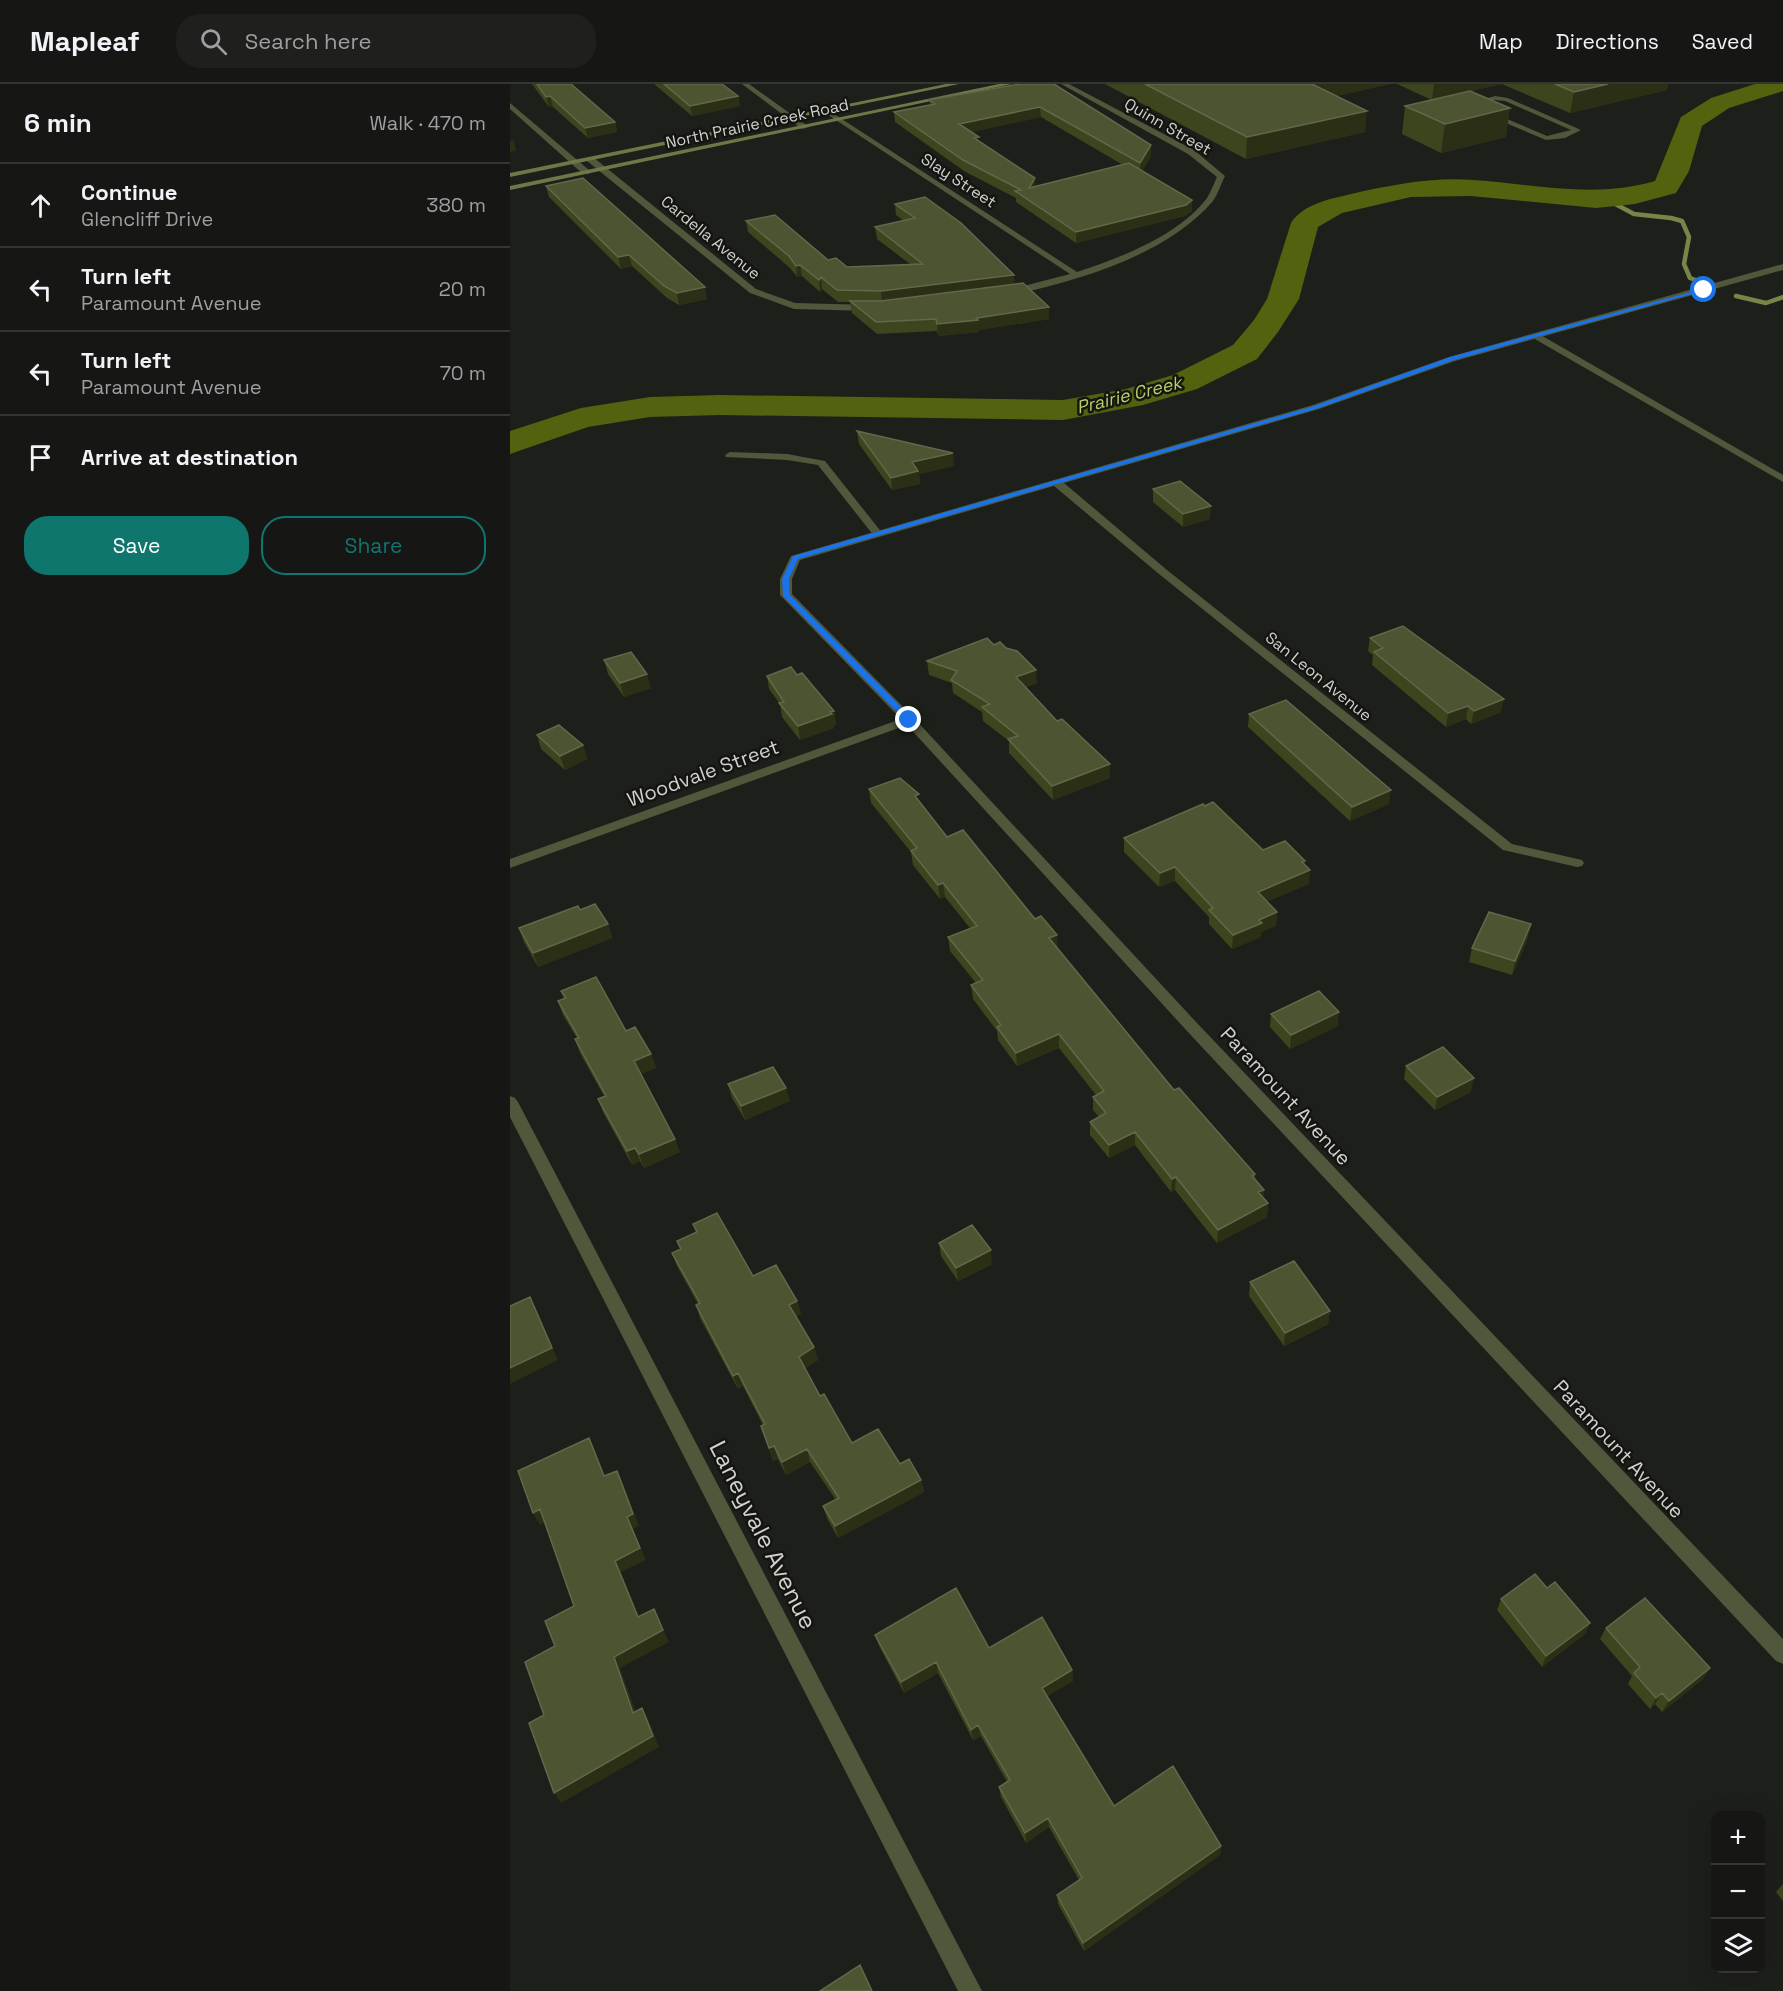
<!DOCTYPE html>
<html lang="en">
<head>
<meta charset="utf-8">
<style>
	body { margin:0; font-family:"Space Grotesk",sans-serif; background:#1f201d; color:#f1f3f6 }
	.controls { position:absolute; right:18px; bottom:18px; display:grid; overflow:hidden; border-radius:12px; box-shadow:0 6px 24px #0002 }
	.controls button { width:54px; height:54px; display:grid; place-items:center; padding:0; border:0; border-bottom:2px solid #353634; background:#161714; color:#f1f3f6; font:30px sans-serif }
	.stop { position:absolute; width:18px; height:18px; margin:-14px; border:4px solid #1a73e8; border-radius:50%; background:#fff }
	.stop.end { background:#1a73e8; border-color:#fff; box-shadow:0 2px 6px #0008 }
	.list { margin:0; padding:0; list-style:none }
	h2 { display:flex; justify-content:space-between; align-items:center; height:78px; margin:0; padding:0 24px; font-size:26px }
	h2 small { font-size:20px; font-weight:400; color:#9e9fa0 }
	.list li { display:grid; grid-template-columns:39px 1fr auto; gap:18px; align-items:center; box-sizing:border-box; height:84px; padding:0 24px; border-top:2px solid #353634 }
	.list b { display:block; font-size:22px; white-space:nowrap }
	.list p { margin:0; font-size:20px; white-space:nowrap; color:#9e9fa0 }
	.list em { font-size:20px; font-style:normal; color:#9e9fa0 }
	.actions { display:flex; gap:12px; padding:18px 24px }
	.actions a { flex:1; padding:14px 0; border:2px solid #0f766e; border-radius:24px; text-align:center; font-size:21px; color:#0f766e }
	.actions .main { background:#0f766e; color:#fff }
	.icon { flex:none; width:33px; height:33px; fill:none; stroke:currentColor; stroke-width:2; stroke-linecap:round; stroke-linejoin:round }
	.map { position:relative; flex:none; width:1273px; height:1907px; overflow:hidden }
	header { display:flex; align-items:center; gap:36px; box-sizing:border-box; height:84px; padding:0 30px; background:#161714; border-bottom:2px solid #353634 }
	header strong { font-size:28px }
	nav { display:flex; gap:33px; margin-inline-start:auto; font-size:21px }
	.search { width:420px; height:54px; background:#1f201d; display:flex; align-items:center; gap:15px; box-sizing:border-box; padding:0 21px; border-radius:24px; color:#9e9fa0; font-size:22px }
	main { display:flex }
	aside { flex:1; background:#161714 }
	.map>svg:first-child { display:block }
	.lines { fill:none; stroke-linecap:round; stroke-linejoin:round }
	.stream { stroke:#798448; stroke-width:4.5 }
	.river { fill:#53620e; fill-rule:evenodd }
	.service { fill:#50573a; fill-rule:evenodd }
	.minor { fill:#50573a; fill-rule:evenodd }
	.secondary { fill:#6c7847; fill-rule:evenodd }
	.wall { fill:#3d451e; fill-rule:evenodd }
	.shaded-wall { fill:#2a2f15 }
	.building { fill:#4d5431; stroke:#62684a; stroke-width:1.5 }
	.route { fill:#1a73e8 }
	.labels { text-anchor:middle; stroke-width:5; stroke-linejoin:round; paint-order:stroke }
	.far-street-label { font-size:16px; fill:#d1d2ce; stroke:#141511 }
	.far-water-label { font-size:18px; font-style:italic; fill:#b8cf66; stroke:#141511 }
	.street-label { font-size:20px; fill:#d1d2ce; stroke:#141511 }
	.near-street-label { font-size:24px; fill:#d1d2ce; stroke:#141511 }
</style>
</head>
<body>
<header>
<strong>Mapleaf</strong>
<div class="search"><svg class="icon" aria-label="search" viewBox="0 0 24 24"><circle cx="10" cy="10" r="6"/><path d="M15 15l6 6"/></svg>Search here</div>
<nav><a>Map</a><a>Directions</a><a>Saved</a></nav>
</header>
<main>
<aside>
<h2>6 min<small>Walk · 470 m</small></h2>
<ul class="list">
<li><svg class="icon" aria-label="ahead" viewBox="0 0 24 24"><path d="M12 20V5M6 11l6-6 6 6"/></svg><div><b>Continue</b><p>Glencliff Drive</p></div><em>380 m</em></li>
<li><svg class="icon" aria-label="left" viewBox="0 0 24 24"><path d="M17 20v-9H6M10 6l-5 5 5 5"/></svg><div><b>Turn left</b><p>Paramount Avenue</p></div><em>20 m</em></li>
<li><svg class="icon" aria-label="left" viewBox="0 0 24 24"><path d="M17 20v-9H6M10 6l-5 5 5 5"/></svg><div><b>Turn left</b><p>Paramount Avenue</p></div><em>70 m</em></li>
<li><svg class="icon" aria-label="arrive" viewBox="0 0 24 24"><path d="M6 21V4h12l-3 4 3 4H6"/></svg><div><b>Arrive at destination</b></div></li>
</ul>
<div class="actions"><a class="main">Save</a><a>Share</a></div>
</aside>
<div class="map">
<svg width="1273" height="1907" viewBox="0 0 1273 1907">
	<rect width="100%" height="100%" fill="#1d1f1a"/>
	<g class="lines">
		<path class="stream" d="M1096 115 1124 130 1161 134 1172 137 1179 153 1174 180 1180 194 1194 199
			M1226 212 1256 219 1273 213"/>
		<path class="river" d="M1245 0H1273V7L1219 24 1192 42 1179 87 1166 109 1125 120 1086 124 961 112 901 113 832 129 808 143 789 215 768 248 747 275 687 305 633 321 553 336 210 331 140 333 78 343 0 370V347L71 324 140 313 210 311 553 316 616 305 663 291 723 261 744 236 757 215 781 139C793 120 820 115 841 110 882 101 921 93 963 96 1025 100 1084 115 1145 97L1171 33 1201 14Z"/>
		<path class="service" d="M985 12 998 14 1071 46 1055 54 1036 56 953 21ZM985 16 995 17 1061 46 1037 52 964 21Z
			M1023 250H1029L1273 391V398L1023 254Z
			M220 368 277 370 315 377 373 450 372 452H364L308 381 277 376 216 373 215 371Z"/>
		<path class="minor" d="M232 0H239L299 43 292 45Z
			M551 0H559L684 66 715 92C711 100 708 110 703 117 657 171 568 197 501 211L497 208 498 206 560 190 312 27 318 26 567 188C612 173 668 152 697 114 701 108 704 99 707 93L678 70Z
			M0 19 79 86V90H73L0 25Z
			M77 73H83L246 205 285 219 361 221 365 224 361 227 284 225 240 209 77 77Z
			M1273 180V186L945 277 809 325 554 399 657 486 1002 760 1072 776 1074 779 1072 782 1067 783 993 766 649 490 544 402 290 476 282 495V510L403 633 687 939 1273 1555V1580L1266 1577 677 947 397 641 0 784V775L391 635 270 511V495L281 472 803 321 939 273Z
			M0 1012 5 1014 8 1018 472 1907H448L0 1033Z"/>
		<path class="secondary" d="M436 0H449L0 93V89Z
			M489 0H502L0 106V102Z"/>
	</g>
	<path class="wall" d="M22 0H61L105 38 107 48 78 54 43 23H39Z
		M144 0H212L228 12 230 22 182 32Z
		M510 0 641 72 632 87 682 127 675 132 566 159 506 118V114L454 87 385 38 384 28 420 21 419 16ZM531 33 613 81 525 102V94L470 58 461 48Z
		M595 0H880L826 12 855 48 736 75Z
		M887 0H1158L1157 6 1060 29 992 0 961 7 996 53 931 69 892 50 895 22 922 16Z
		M36 102 197 215 169 221 157 214 122 182 111 185 39 113Z
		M385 120 505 200 539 235 469 246V248L428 252 427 247 367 250 342 229 340 218H328L312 205 310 208 292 192 287 193 280 184 238 148 236 137 318 176 337 183 400 180 367 155 365 143 394 137 386 131Z
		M347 347 444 382 409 390 410 400 382 406 349 360Z
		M643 405 700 435 673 443 643 418Z
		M860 554 991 628 961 640 956 635 936 643 862 581 863 571 858 567Z
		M484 561 527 599 516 603 547 637 600 680V694L543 716 499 669V657L473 637 472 628 443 609 442 599 419 591 417 577Z
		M94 576 141 604 114 613 98 590Z
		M287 591 324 627 326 641H324V644L290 656 272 633 270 620 259 605 257 592Z
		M739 630 879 720 840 737 738 643Z
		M27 651 73 661 77 675 55 686 31 665Z
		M359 705 410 718 437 753 525 835 547 851V865L664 1006 745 1090V1094L754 1106 753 1114 758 1119 757 1133 707 1159 665 1106 661 1108 625 1061 599 1074 580 1051V1038L589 1033 583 1026V1013L586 1011 549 964 507 982 488 956 487 947 463 915 461 901 466 899 440 867 438 853 460 844 435 813 430 815 403 781 401 768 361 719Z
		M614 754 753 766 795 777V781L799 800 757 817 767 828 766 842 751 848V853L722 865 699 840V833L665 797 649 803 614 768Z
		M70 826 98 840 102 854 28 883 14 858 9 844Z
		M1018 854 1002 891 959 878 962 864Z
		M51 907 116 947 141 970 146 984 131 990 170 1068 134 1084 130 1077 122 1081 93 1028 88 1015 94 1012 70 969 65 955 67 954 53 931 48 917 54 915Z
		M761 930 828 942 780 965 760 943Z
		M896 982 961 1008 925 1026 894 995Z
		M218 1000 280 1017 235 1036 222 1014Z
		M183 1140 243 1192 287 1217 291 1230 286 1232 304 1263 308 1276 295 1284 310 1312 342 1359 390 1380 411 1396 414 1408 328 1454 317 1434 313 1422 326 1416 300 1378 276 1391 268 1375 263 1377 251 1342 253 1341 233 1302 228 1305 190 1234 186 1221 188 1220 167 1182 162 1169 170 1165 167 1157 186 1149Z
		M429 1159 482 1180 448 1197 431 1172Z
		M740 1198 820 1227 818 1240 774 1262 739 1212Z
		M1037 1504 1080 1539 1075 1550 1032 1583 987 1526 991 1515Z
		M1096 1544 1200 1584 1193 1595 1152 1628 1145 1620 1140 1625 1118 1600 1122 1592 1090 1555Z
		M365 1551 479 1564 562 1586 563 1597 537 1612 604 1722 711 1762 710 1771 574 1867 548 1820 547 1811 569 1796 539 1743 516 1759 491 1713 489 1703 497 1698 471 1652 463 1656 428 1589 394 1609 369 1562Z
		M1273 1800V1817L1266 1808Z"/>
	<path class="shaded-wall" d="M796 0H880L795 19Z
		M924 0H992L922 16Z
		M1098 0H1158L1157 6 1060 29 1064 8Z
		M40 12 43 23H39L36 13Z
		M228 12 230 22 182 32 180 22Z
		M530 23 531 33 449 51V40Z
		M1000 24 996 53 931 69 935 40Z
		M857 27 855 48 736 75 737 53Z
		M105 38 107 48 78 54 75 44Z
		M4 56 6 67 0 68V57Z
		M641 61V72L630 90V79Z
		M525 94V105L519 104Z
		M682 116V127L675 132 566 159V148Z
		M119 171 122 182 111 185 108 173Z
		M290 181 292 192 287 193 286 182Z
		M504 191 505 202 372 219 371 207Z
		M311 193 312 205 310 208 309 196Z
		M195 203 197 215 169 221 167 209Z
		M539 223V235L469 246V248L428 252 427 240Z
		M443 369 444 382 409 390 410 400 382 406 381 394 402 378Z
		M701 422 700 435 673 443V430Z
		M526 586 527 599 507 606 506 593Z
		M137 590 141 604 114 613 110 599Z
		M994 615 991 628 961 640 964 627Z
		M958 622 956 635 936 643 938 629Z
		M324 627 326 641H324V644L290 656 288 642Z
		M73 661 77 675 55 686 50 672Z
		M600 680V694L543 716 542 702Z
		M881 706 879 720 840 737 842 723Z
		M795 777 794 789 800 786 799 800 747 822 748 808Z
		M665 783V797L649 803 650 789Z
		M433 799 435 813 430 815 428 801Z
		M767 828 766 842 751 848V853L722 865 723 851 749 836Z
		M98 840 102 854 28 883 23 869Z
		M1021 840 1018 854 1002 891 1005 877Z
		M547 851 548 864 540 868 539 854Z
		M829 928 828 942 780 965 781 951Z
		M549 950V964L507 982 506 969Z
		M141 970 146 984 129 991 124 977Z
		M964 994 961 1008 925 1026 927 1013Z
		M276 1004 280 1017 235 1036 231 1022Z
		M625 1048V1061L599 1074V1061Z
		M165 1055 170 1068 134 1084 129 1070Z
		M125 1064 130 1077 122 1081 117 1067Z
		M666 1093 665 1106 661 1108 662 1095Z
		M754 1106 753 1119 748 1108Z
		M758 1119 757 1133 707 1159 708 1146Z
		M481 1166 482 1180 448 1197 446 1184Z
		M20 1213 48 1276 0 1300V1284Z
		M287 1217 291 1230 283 1234 279 1221Z
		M820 1227 818 1240 774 1262 775 1249Z
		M304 1263 308 1276 293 1286 289 1273Z
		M228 1289 233 1302 228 1305 223 1292Z
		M79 1354 85 1367 100 1405 94 1392Z
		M264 1362 268 1375 263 1377 259 1364Z
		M297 1365 300 1378 276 1391 272 1378Z
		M107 1387 113 1399 129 1442 123 1445 136 1476 111 1488 134 1545 128 1533 105 1477 117 1433Z
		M411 1396 414 1408 328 1454 325 1442Z
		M30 1425 37 1437 30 1441 23 1429Z
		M144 1525 159 1558 110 1584 130 1639 123 1629 104 1573Z
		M1080 1539 1075 1550 1032 1583 1036 1572Z
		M426 1578 428 1589 394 1609 391 1598Z
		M1200 1584 1193 1595 1152 1628 1159 1617Z
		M562 1586 563 1597 533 1614 532 1604Z
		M1152 1609 1145 1620 1140 1625 1146 1614Z
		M132 1624 138 1635 149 1663 51 1719 44 1709Z
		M468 1641 471 1652 463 1656 461 1646Z
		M538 1734 539 1743 516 1759 515 1749Z
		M711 1762 710 1771 574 1867 573 1859Z"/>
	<path class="building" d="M27 0H61L105 38 75 44 40 12 36 13Z
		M154 0H212L228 12 180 22Z
		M510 0H544L641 61 630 79 530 23 449 40 469 53 464 54 525 94 519 104 619 79 682 116 676 121 566 148 505 107 511 106 453 76 384 28 425 20 419 16Z
		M635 0H802L857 27 737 53Z
		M1045 0H1098L1064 8Z
		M960 7 1000 24 935 40 895 22Z
		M73 94 195 203 167 209 154 202 119 171 108 173 36 102Z
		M415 113 451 139 504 191 371 207 327 206 311 193 309 196 290 181 286 182 279 172 236 137 265 131 318 176 326 174 337 183 413 180 365 143 405 134 385 120Z
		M513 199 539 223 467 234 468 236 427 240 426 235 366 238 340 217H371Z
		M347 347 443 369 402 378 408 387 381 394Z
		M670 397 701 422 673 430 643 405Z
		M893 542 994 615 964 627 958 622 938 629 864 568 873 564 860 554Z
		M477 554 484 561 490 558 496 564 507 567 526 586 506 593 547 637 552 635 600 680 542 702 498 655 508 652 472 623 480 620 441 596 447 587 417 577Z
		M121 568 137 590 110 599 94 576Z
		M281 583 287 591 292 589 324 627 320 628 322 630 288 642 269 619 274 618 257 592Z
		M776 616 881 706 842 723 739 630Z
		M49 641 73 661 50 672 27 651Z
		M390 694 409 710 405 712 437 753 453 746 525 835 531 832 547 851 539 854 664 1006 669 1004 745 1090 742 1092 754 1106 748 1108 758 1119 708 1146 666 1093 662 1095 625 1048 599 1061 580 1038 596 1029 583 1013 594 1007 549 950 506 969 487 943 491 941 461 901 473 896 438 853 467 842 433 799 428 801 401 767 407 764 359 705Z
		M703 718 753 766 775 757 795 777 792 778 800 786 748 808 767 828 749 836 752 839 723 851 699 826 703 824 665 783 650 789 614 754 693 720 695 722Z
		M85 820 98 840 23 869 9 844 68 822 70 826Z
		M979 828 1021 840 1005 877 962 864Z
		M86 893 116 947 125 943 141 970 124 977 165 1055 129 1070 125 1064 117 1067 88 1015 96 1012 65 955 69 954 48 917 56 914 51 907Z
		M809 907 829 928 781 951 761 930Z
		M933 963 964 994 927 1013 896 982Z
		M263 983 276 1004 231 1022 218 1000Z
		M207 1129 243 1192 266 1181 287 1217 279 1221 304 1263 289 1273 310 1312 314 1310 342 1359 368 1345 390 1380 399 1375 411 1396 325 1442 313 1422 329 1414 297 1365 272 1378 264 1362 259 1364 251 1342 255 1340 228 1289 223 1292 186 1221 190 1219 162 1169 171 1165 167 1157 187 1148 183 1140Z
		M462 1141 481 1166 446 1184 429 1159Z
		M784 1177 820 1227 775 1249 740 1198Z
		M20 1213 42 1264 0 1284V1222Z
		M79 1354 94 1392 107 1387 123 1430 117 1433 130 1464 105 1477 128 1533 144 1525 153 1546 104 1573 123 1629 132 1624 143 1652 44 1709 19 1639 34 1631 15 1578 45 1562 35 1537 64 1522 30 1425 23 1429 8 1387Z
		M1025 1490 1037 1504 1045 1498 1080 1539 1036 1572 991 1515Z
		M446 1504 479 1564 532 1533 562 1586 532 1604 604 1722 663 1682 711 1762 573 1859 547 1811 572 1794 538 1734 515 1749 489 1703 500 1696 468 1641 461 1646 426 1578 391 1598 365 1551Z
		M1135 1514 1200 1584 1159 1617 1152 1609 1146 1614 1124 1589 1130 1583 1096 1544Z
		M350 1881 362 1907H310Z"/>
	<path class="route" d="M1192 205 1196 206 944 276 809 324 288 475 279 495 280 511 402 634V637H396L273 512 272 495 283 472 804 322 940 273Z"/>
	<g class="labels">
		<g class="far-street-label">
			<text transform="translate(247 39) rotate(-12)" y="6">North Prairie Creek Road</text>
			<text transform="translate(658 42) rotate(30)" y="6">Quinn Street</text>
			<text transform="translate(449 96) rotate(33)" y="6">Slay Street</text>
			<text transform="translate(201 153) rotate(39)" y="6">Cardella Avenue</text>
			<text transform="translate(809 592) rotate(39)" y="6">San Leon Avenue</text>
		</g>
		<g class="far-water-label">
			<text transform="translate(619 311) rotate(-14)" y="6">Prairie Creek</text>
		</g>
		<g class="street-label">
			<text transform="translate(193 689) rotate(-20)" y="7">Woodvale Street</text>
			<text transform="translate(776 1012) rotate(47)" y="7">Paramount Avenue</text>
			<text transform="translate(1109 1365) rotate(47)" y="7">Paramount Avenue</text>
		</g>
		<g class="near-street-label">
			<text transform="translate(253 1451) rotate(63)" y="8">Laneyvale Avenue</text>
		</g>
	</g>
</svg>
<div class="controls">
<button>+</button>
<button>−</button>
<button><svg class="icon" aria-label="layers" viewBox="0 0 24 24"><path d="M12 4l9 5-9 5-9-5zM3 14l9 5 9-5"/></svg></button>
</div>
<div class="stop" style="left:1194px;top:206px"></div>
<div class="stop end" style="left:399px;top:636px"></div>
</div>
</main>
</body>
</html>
